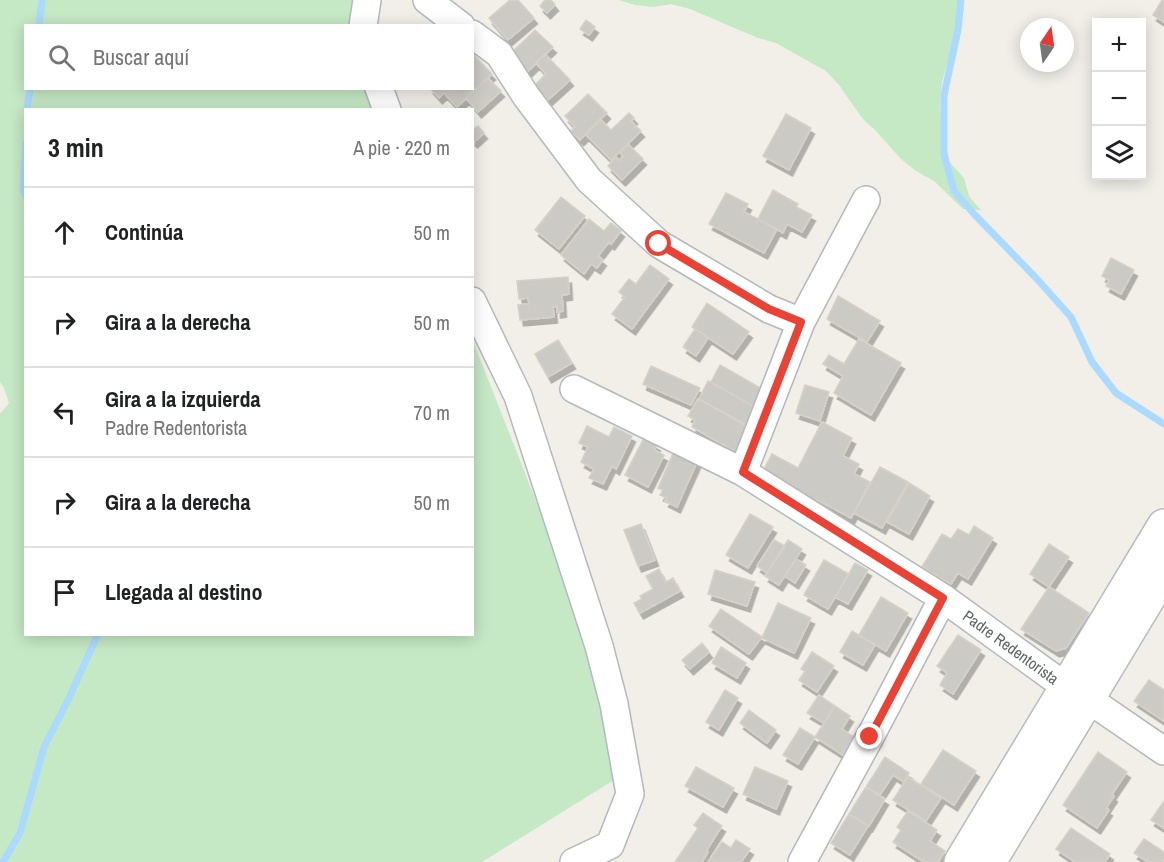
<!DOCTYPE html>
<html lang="es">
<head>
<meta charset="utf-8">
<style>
	body { margin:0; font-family:"Archivo Narrow",sans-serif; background:#f2f2f2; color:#202124 }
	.controls { position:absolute; right:18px; top:18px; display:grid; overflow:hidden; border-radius:0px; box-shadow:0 3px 15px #0003 }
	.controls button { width:54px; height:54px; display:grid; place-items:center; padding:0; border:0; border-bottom:2px solid #e0e0e0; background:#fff; color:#202124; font:30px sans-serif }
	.compass { position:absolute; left:1020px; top:18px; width:54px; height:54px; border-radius:50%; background:#fff; box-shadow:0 3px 15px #0003; rotate:13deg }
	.stop { position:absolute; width:18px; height:18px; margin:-14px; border:4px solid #ea4335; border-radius:50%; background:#fff }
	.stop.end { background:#ea4335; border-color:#fff; box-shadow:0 2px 6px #0008 }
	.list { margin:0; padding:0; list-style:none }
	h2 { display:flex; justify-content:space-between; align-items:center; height:78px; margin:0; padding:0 24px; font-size:26px }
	h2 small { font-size:20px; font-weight:400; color:#757577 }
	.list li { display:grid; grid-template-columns:39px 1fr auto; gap:18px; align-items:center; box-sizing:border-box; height:90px; padding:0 24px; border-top:2px solid #e0e0e0 }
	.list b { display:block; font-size:22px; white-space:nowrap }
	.list p { margin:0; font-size:20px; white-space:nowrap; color:#757577 }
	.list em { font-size:20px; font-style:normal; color:#757577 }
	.icon { flex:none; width:33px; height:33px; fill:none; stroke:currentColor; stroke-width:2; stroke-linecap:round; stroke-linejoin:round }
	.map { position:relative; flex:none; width:1164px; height:862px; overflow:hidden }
	.search { position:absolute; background:#fff; box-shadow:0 3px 15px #0003; left:24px; top:24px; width:450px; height:66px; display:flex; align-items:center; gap:15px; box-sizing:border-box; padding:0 21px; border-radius:0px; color:#757577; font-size:22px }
	.panel { position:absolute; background:#fff; box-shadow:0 3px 15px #0003; left:24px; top:108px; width:450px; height:528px; border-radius:0px }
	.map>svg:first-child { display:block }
	.green { fill:#c5e8c5 }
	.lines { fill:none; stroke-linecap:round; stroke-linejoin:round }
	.stream { stroke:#aadaff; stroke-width:7 }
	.building { fill:#cccac5; stroke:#d6d1c6; stroke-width:1.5; filter:url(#shadow) }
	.street-casing { stroke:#b5b8bc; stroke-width:30 }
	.secondary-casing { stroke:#b6babf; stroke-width:36 }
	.street { stroke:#fff; stroke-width:27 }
	.secondary { stroke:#fff; stroke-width:33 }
	.route { stroke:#ea4335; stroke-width:8 }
	.labels { text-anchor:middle; stroke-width:4.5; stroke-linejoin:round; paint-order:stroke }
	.street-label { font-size:16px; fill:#5f6368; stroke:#fff }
</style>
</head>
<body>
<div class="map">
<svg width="1164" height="862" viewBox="0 0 1164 862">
	<defs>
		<filter id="shadow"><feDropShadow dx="3.5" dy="6" stdDeviation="0" flood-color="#0004"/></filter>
	</defs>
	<rect width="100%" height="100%" fill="#f1efe8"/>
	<path class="green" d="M0 0H355L359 25 26 26V88L375 89 382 109 26 110V634H472L473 341 614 700 618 730 614 780 482 862H0V414L9 403 4 388 0 382Z
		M619 0H962L960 11 961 30 956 49 947 64 942 82 940 99 943 155 964 178 969 196 981 210 963 209 934 181 916 171 901 159 876 131 862 118 839 85 826 71 776 43 758 38 690 9 671 4 653 7 635 5Z"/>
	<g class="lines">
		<path class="stream" d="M961 0 958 30 944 95V154L954 191 975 215 1037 279 1071 317 1092 362 1116 393 1164 424
			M39 26 42 0
			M27 110 30 88
			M26 144 23 190 26 196
			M3 862 20 833 44 747 69 698 98 634"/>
	</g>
	<path class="building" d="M510 0H518L534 18 508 40 489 18Z
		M545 0H551L555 5 547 13 540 6Z
		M1162 0H1164V22L1153 15Z
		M586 20 595 27 589 35 580 29Z
		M535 30 553 47 525 74 508 56Z
		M472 53 492 74 457 107 444 93 439 98 430 88H472Z
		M545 54 570 80 548 100 534 86 546 74 536 63Z
		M488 78 501 91 478 112 466 98Z
		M588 94 607 113 580 140 571 131 575 127 565 116Z
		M629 113 634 118 631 121 641 131 611 160 585 134 600 119 611 130Z
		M786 114 811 128 789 170 763 156Z
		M478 126 484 133 474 142 472 140V130Z
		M628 144 643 159 622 180 608 166 616 157 619 161 623 156 620 152Z
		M773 190 798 204 796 207 812 215 802 232 787 224 783 233 758 219Z
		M726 193 748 204 744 212 777 229 764 253 709 224Z
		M561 197 585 216 559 249 535 230Z
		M589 219 604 231 611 223 621 231 611 244 609 242 598 256 603 260 597 268 591 264 584 274 561 255Z
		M1111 258 1134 270 1121 294 1106 286 1109 280 1102 276Z
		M650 265 669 279 632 329 612 314 625 297 619 292 629 279 636 284Z
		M568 277 569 294 562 295 563 311 557 312V306L553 307 554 317 520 320 518 305 529 304 528 298 519 299 517 281Z
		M838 296 880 321 867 342 827 319Z
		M707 303 749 332 733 354 692 327Z
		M695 329 708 338 696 356 683 347Z
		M859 339 901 363 871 415 834 393 843 376 823 364 829 355 844 364Z
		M558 340 572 363 548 377 535 354Z
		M720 365 764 390 755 407 711 382Z
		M651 366 700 388 691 405 643 384Z
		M708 381 757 408 747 425 699 399Z
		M805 385 829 392 820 421 796 413Z
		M698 399 750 428 736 452 692 427 695 420 688 416Z
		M822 422 852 438 843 456 859 464 854 474 870 482 851 518 818 500 816 504 763 471 772 454 798 468Z
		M587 426 609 437 614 427 632 436 616 469 612 466 603 484 589 478 594 469 581 462 588 447 579 443Z
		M644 438 657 445 654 450 664 455 648 487 625 475Z
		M674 451 697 462 677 507 665 501 667 498 660 495 663 490 658 488Z
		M880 467 908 482 882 528 854 513Z
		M909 483 930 496 909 534 887 522Z
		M750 514 773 527 748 568 726 555Z
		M641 524 655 560 638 566 624 530Z
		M974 526 993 538 968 579 958 573 951 584 922 567 942 534 951 539 958 529 969 535Z
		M774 540 785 546 767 573 757 566Z
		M788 540 802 549 779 585 765 576Z
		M1049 544 1069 557 1049 587 1030 574Z
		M796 559 806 565 795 583 785 576Z
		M824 560 849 574 828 609 804 595Z
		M855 563 868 570 848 604 835 597Z
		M659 569 666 582 673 578 680 591 640 613 634 603 642 599 640 596 653 589 646 576Z
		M715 570 755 582 747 606 708 594Z
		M1049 587 1089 613 1066 648 1056 651 1021 629Z
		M881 597 908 613 886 651 859 635Z
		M778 603 811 618 794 653 762 638Z
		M721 609 762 637 749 654 709 626Z
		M852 631 875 645 863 665 840 652Z
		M958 635 981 650 953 694 940 685 947 673 937 666Z
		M702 643 709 652 690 669 682 660Z
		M721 647 746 663 737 678 712 663Z
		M812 652 834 666 817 692 799 680 805 671 801 669Z
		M1149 680 1164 690V721L1134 701Z
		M725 690 738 698 719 730 706 722Z
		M819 695 835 706 824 723 807 713Z
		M835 706 850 716 842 729 857 739 851 748 849 746 843 755 815 737Z
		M749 710 776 730 767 743 740 723Z
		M800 728 815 737 798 764 783 755Z
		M943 750 976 771 954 805 921 784Z
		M1098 752 1127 772 1112 794 1114 796 1106 808 1109 810 1097 828 1063 805Z
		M885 757 909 773 904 782 893 775 880 795 866 787Z
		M696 767 734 788 723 807 685 786Z
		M755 767 788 781 776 809 743 794Z
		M908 777 941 798 926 821 893 800Z
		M866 787 885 799 869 826 849 814Z
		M1164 801V828L1151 820Z
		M908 811 937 830 930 841 945 851 938 862H924L893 842 901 830 897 827Z
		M703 813 722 826 706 851 708 852 702 862H675L698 828 694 825Z
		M849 814 868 826 850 855 831 843Z
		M1071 828 1110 854 1105 862H1075L1056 849Z
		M1144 839 1164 852V859L1162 862H1148L1134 853Z
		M736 840 750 849 741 862H708L722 842 731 848Z"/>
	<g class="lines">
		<defs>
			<path id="street" d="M427 0 461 26
				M363 26 367 0
				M472 34 499 54 526 96 589 180 659 244 769 309 801 322
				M379 88 387 110
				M472 301 518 396 599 646 614 704 630 794 610 845 574 862
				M574 389 743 472 943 598 1066 687 1088 699 1164 751
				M743 472 801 322 866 200
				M802 862 870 737 943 598"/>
			<path id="secondary" d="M961 862 1164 526
				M989 862 1164 572"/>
		</defs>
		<use href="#street" class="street-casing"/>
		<use href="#secondary" class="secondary-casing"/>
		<use href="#street" class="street"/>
		<use href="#secondary" class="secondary"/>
	</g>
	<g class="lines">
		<path class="route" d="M659 244 769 309 801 322 743 472 943 598 870 737"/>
	</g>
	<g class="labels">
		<g class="street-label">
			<text transform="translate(1011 647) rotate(36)" y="6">Padre Redentorista</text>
		</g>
	</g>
</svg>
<div class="controls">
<button>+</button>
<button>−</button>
<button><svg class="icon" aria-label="layers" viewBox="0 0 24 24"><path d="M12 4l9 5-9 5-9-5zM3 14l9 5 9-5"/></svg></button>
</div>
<svg class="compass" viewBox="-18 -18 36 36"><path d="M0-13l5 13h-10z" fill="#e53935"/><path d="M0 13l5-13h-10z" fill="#757577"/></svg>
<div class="stop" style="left:659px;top:244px"></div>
<div class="stop end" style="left:870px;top:737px"></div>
<div class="search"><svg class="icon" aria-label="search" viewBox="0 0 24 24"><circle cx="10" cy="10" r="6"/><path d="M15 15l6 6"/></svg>Buscar aquí</div>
<section class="panel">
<h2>3 min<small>A pie · 220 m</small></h2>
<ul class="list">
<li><svg class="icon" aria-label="ahead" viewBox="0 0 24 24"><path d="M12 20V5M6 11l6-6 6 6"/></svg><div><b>Continúa</b></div><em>50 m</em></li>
<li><svg class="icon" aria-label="right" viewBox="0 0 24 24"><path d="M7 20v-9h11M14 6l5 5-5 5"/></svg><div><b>Gira a la derecha</b></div><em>50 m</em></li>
<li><svg class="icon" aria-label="left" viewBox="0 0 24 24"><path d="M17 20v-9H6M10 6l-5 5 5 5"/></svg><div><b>Gira a la izquierda</b><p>Padre Redentorista</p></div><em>70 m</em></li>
<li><svg class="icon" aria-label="right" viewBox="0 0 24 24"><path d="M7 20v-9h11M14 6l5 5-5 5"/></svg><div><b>Gira a la derecha</b></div><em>50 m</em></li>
<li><svg class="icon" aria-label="arrive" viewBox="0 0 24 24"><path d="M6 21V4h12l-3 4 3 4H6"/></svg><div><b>Llegada al destino</b></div></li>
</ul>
</section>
</div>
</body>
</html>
